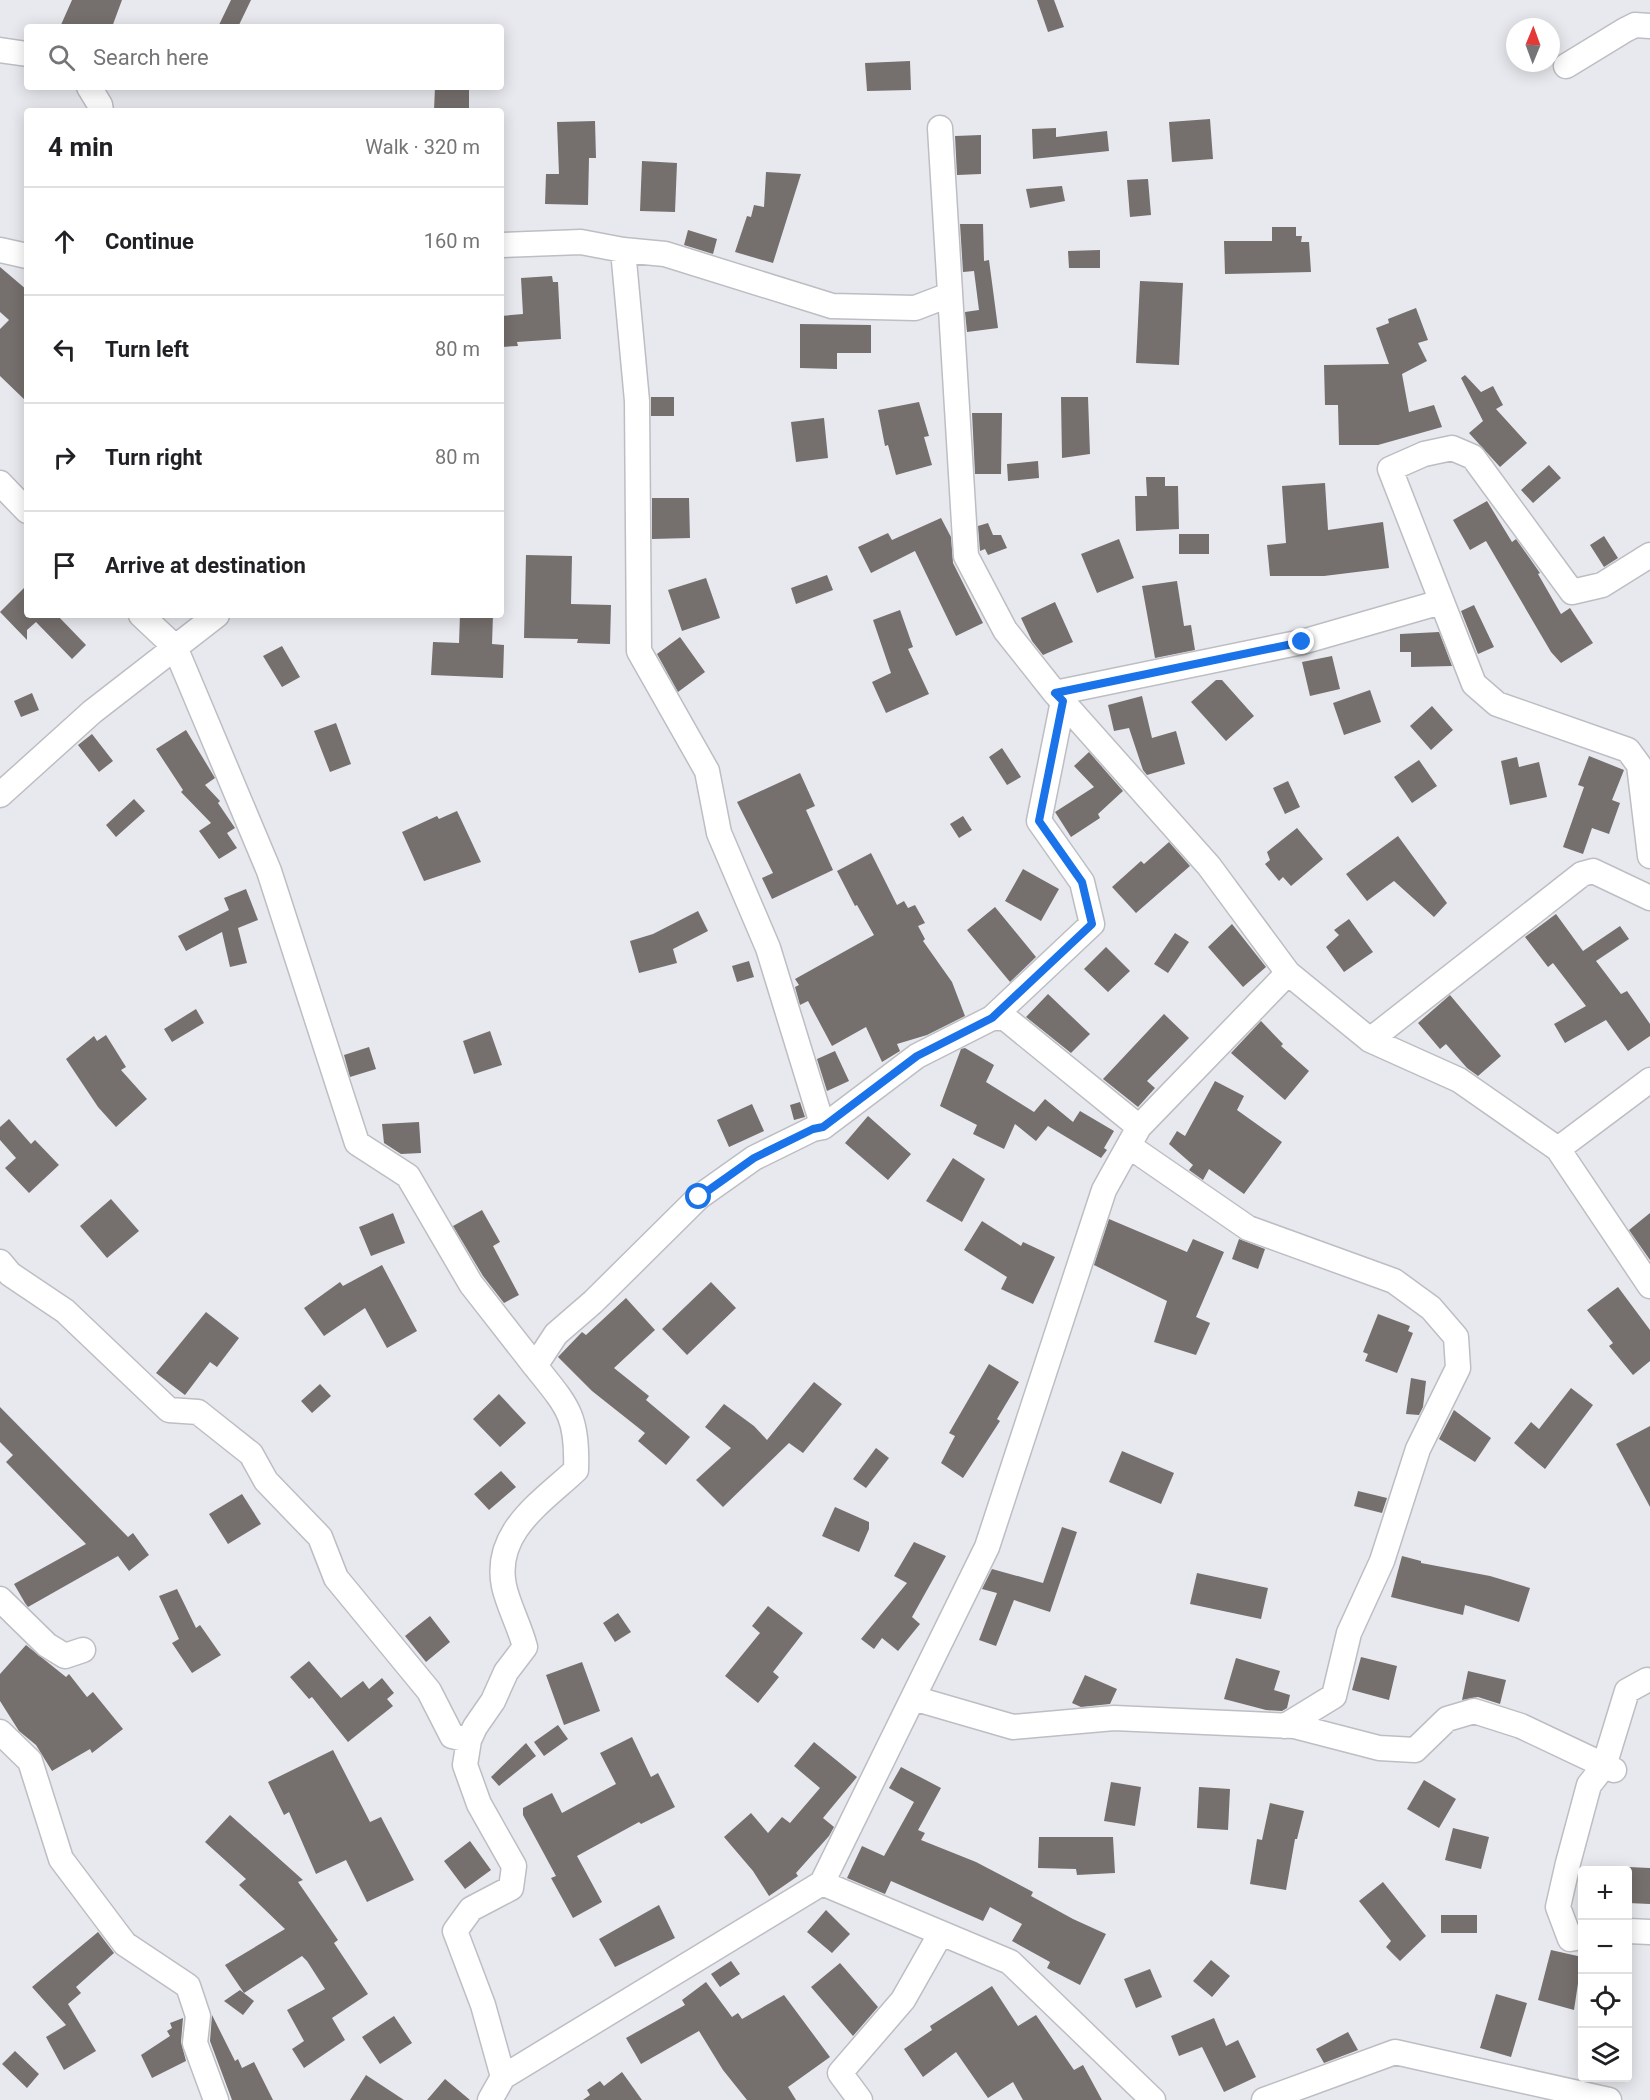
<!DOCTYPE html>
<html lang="en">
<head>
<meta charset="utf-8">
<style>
	body { margin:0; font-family:Roboto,sans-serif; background:#f6f6f6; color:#202124 }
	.controls { position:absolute; right:18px; bottom:18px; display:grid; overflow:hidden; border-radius:6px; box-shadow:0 3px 15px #0003 }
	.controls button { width:54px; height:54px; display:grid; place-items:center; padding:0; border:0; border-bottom:2px solid #e0e0e0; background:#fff; color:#202124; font:30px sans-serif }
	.compass { position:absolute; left:1506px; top:18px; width:54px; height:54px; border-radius:50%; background:#fff; box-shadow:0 3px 15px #0003; rotate:1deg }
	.stop { position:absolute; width:18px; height:18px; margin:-14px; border:4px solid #1a73e8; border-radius:50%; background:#fff }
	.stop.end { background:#1a73e8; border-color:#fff; box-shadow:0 2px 6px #0008 }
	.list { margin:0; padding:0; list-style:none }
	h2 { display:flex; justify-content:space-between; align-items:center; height:78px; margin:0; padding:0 24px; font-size:26px }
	h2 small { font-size:20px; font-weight:400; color:#757577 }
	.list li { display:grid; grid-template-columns:39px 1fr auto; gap:18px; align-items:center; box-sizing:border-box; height:108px; padding:0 24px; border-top:2px solid #e0e0e0 }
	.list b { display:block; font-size:22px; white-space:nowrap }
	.list em { font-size:20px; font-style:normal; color:#757577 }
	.icon { flex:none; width:33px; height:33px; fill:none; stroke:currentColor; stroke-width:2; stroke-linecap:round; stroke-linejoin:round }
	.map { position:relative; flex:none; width:1650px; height:2100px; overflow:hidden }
	.search { position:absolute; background:#fff; box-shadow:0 3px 15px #0003; left:24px; top:24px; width:480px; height:66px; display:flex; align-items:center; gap:15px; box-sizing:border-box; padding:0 21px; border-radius:6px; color:#757577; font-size:22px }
	.panel { position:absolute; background:#fff; box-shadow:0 3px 15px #0003; left:24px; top:108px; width:480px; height:510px; border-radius:6px }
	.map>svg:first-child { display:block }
	.building { fill:#756f6d }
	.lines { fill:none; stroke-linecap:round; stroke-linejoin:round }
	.street-casing { stroke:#bdbec3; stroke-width:27 }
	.street { stroke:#fff; stroke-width:24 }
	.route { stroke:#1a73e8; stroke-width:8 }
</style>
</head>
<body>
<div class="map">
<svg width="1650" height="2100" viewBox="0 0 1650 2100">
	<rect width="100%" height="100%" fill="#e8e9ee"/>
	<path class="building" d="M72 0H122L112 27H60Z
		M231 0H251L238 27H218Z
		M1037 0H1054L1064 27 1048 32Z
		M910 61 911 90 867 91 865 63Z
		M435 87H469V111H434Z
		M1210 119 1213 159 1172 162 1169 122Z
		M595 121 596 158H589L588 205 545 204 546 174H559L557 122Z
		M1056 128V137L1107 131 1109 151 1033 159 1032 129Z
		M981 135V174L957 175 955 136Z
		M642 161 677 163 675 212 640 211Z
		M766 172 801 174 773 263 735 252 747 216 751 217 754 205 764 207Z
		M1148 179 1151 215 1130 217 1127 180Z
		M1062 186 1065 201 1030 208 1026 189Z
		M960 224H983L984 261 989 260 998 328 967 332 965 312 979 310 974 271 963 272Z
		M1272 227H1296V236H1302L1301 242H1309L1311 272 1225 274 1224 241H1272Z
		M688 230 717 239 713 254 684 245Z
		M1100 250V268H1069L1068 251Z
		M0 267 27 290V402L0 376V329L9 320 0 312Z
		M552 276 553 282H558L561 339 517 342 518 346 501 347V316L523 314 521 278Z
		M1140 281 1183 283 1179 365 1136 363Z
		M1416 308 1428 340 1418 343 1427 361 1402 374 1409 412 1434 405 1442 427 1378 445H1339L1338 405H1325L1324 365 1389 364 1376 328 1389 323 1388 319Z
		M800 324 871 325V353H837V369L800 368Z
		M1465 375 1481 392 1493 386 1503 405 1496 409 1527 443 1500 467 1469 433 1483 421 1461 378Z
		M651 397H674V416H651Z
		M1061 397H1088L1090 454 1062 458Z
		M919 402 929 436 924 437 932 465 896 475 888 445 885 446 878 410Z
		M972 413H1002L1001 474H975Z
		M824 418 828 458 796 462 791 422Z
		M1038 461 1039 478 1008 481 1007 464Z
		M1549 465 1561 478 1533 503 1521 490Z
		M1146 477H1165V486H1178L1179 529 1136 531 1135 496H1147Z
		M1325 483 1328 530 1383 522 1389 568 1324 576H1270L1267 545 1286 543 1282 486Z
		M652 498H689L690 538 652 539Z
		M1487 501 1512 542 1516 539 1540 573 1538 574 1561 614 1570 608 1593 643 1561 663 1551 652 1486 541 1470 550 1453 520Z
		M941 518 951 537 953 563 983 623 956 636 915 551 871 573 858 547 888 533 892 540Z
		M988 523 993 535H1001L1007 548 988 555 985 549 980 551 978 526Z
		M1179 534H1209V554H1179Z
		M1604 536 1618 558 1604 567 1590 545Z
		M1119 539 1134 578 1097 593 1081 554Z
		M526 555 572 556 571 604 611 605 610 644 577 643 578 639 524 638Z
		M827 575 833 590 796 604 791 588Z
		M706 578 720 618 682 631 668 590Z
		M1177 581 1184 626 1191 625 1195 650 1155 658 1142 586Z
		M27 585V615H57L86 645 72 659 36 622 27 630V640L0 612Z
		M1055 602 1073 642 1043 655 1032 641 1021 618Z
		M1474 605 1494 647 1478 654 1461 611Z
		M900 610 913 647 908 649 929 694 886 713 872 682 891 673 873 620Z
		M460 615H493L492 644 504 645 503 678 431 675 433 642 459 643Z
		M1439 632 1452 666 1411 667V652H1400V634Z
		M680 637 705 672 678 692 657 654Z
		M282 646 300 677 282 687 263 656Z
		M1332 656 1340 689 1310 696 1302 662Z
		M1216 680H1222L1254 716 1226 741 1191 702Z
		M1370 690 1381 722 1344 735 1333 703Z
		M32 693 39 710 21 717 14 701Z
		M1142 696 1152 738 1176 731 1185 764 1147 775 1143 770 1129 728 1114 731 1108 705Z
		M1432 706 1453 730 1431 750 1410 726Z
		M336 723 351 764 330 772 314 731Z
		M186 730 215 778 205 785 220 801 218 803 235 828 227 833 237 848 219 859 199 831 211 823 181 792 183 790 156 749Z
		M92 734 113 761 99 772 78 745Z
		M1002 748 1021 777 1007 785 989 757Z
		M1089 752 1123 791 1098 814 1100 818 1071 837 1055 812 1094 787 1074 766Z
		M1589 756 1624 770 1612 800 1620 803 1609 834 1592 828 1583 854 1563 847 1584 787 1578 785Z
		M1517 757 1519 767 1539 762 1547 797 1510 805 1501 761Z
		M1419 760 1437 786 1412 803 1394 777Z
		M800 773 815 806 806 810 833 870 772 899 762 878 773 873 737 802Z
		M1288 781 1300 807 1285 814 1273 788Z
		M134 799 145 811 116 837 106 825Z
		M457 811 481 862 424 881 402 832 437 816 439 819Z
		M963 816 972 830 959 838 950 824Z
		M1297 828 1323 859 1291 886 1283 877 1279 881 1265 864 1270 860 1267 852Z
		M1398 836 1447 903 1434 917 1394 881 1367 901 1346 874Z
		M1169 842 1190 866 1136 913 1112 887 1141 861 1144 864Z
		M871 853 897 905 904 901 908 908 915 905 925 923 918 926 925 939 923 941 952 982 965 1016 927 1035 897 1044 900 1051 882 1062 866 1027 832 1046 808 1001 800 1005 795 987 799 985 795 979 874 935 857 905 855 906 837 871Z
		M1023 869 1059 889 1041 921 1005 901Z
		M246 889 258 920 238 928 247 963 230 967 222 932 186 951 178 936 229 910 224 898Z
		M995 907 1036 957 1010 982 967 930Z
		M698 911 708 931 673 949 677 963 639 973 630 941 653 934Z
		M1556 914 1583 951 1620 926 1629 939 1596 961 1621 994 1627 991 1650 1024V1036L1628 1051 1606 1020 1565 1043 1554 1024 1586 1006 1553 963 1548 967 1525 937Z
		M1349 919 1373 952 1344 972 1326 947 1339 935 1334 930Z
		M1232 924 1266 967 1243 987 1208 947Z
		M1175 933 1189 942 1168 973 1154 964Z
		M1106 947 1130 971 1108 992 1084 969Z
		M749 961 754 977 737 982 732 966Z
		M1048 994 1090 1034 1071 1053 1026 1017Z
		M1450 995 1501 1056 1478 1076 1467 1068 1446 1044 1440 1049 1418 1023Z
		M196 1009 204 1023 172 1042 164 1029Z
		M1164 1014 1189 1038 1147 1081 1155 1088 1138 1107 1103 1079Z
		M1261 1021 1283 1044 1281 1046 1309 1071 1285 1100 1231 1053Z
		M490 1031 502 1065 474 1074 463 1041Z
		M106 1035 126 1067 121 1070 147 1099 116 1127 98 1107 66 1059 94 1036 97 1041Z
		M369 1047 376 1069 350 1077 344 1055Z
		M965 1048 994 1065 986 1082 1034 1112 1045 1099 1073 1122 1080 1111 1114 1131 1104 1148 1107 1150 1101 1158 1048 1126 1036 1141 1015 1124 1004 1149 973 1134 977 1125 940 1106 961 1049Z
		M835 1051 849 1081 827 1091 817 1059Z
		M1215 1081 1244 1096 1237 1110 1282 1142 1244 1194 1209 1169 1203 1180 1189 1170 1193 1165 1169 1144 1177 1131 1185 1136Z
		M800 1102 805 1117 794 1120 790 1105Z
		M752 1104 764 1131 729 1147 717 1120Z
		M868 1116 911 1154 888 1180 845 1143Z
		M9 1119 31 1144 35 1140 59 1165 29 1193 5 1168 16 1158 0 1140V1127Z
		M419 1122 421 1153 401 1154 384 1143 382 1124Z
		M953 1158 985 1179 962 1222 926 1201Z
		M111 1199 139 1231 107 1258 80 1226Z
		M482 1210 500 1242 493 1246 519 1295 504 1303 483 1276 453 1226Z
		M393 1213 405 1243 371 1256 359 1227Z
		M1650 1213V1260L1629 1230Z
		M1109 1219 1187 1252 1193 1239 1224 1252 1196 1317 1210 1323 1196 1355 1154 1342 1167 1301 1094 1265Z
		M982 1221 1021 1246 1023 1242 1055 1257 1033 1304 1001 1289 1007 1277 964 1250Z
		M1239 1239 1265 1249 1258 1269 1232 1259Z
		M382 1265 417 1331 387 1348 365 1308 324 1336 304 1308 340 1282 343 1286Z
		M711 1282 736 1308 687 1355 662 1329Z
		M1618 1287 1650 1330V1361L1633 1375 1609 1346 1613 1343 1587 1310Z
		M626 1298 655 1330 614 1368 649 1396 646 1400 690 1437 666 1465 638 1441 645 1433 592 1391 558 1357 582 1332 586 1335Z
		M206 1312 239 1338 217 1367 210 1362 185 1395 156 1373Z
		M1378 1314 1410 1326 1408 1331 1413 1333 1397 1373 1365 1361 1368 1354 1363 1352Z
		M989 1364 1019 1382 997 1419 1000 1421 963 1478 941 1463 955 1436 949 1433Z
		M1411 1378 1426 1381 1423 1407 1419 1415 1406 1414Z
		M814 1382 842 1404 803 1453 789 1443 723 1507 696 1480 731 1448 705 1427 724 1404 754 1426 767 1440Z
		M320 1384 331 1396 312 1413 301 1401Z
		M1571 1388 1593 1405 1545 1469 1514 1443 1531 1422 1539 1429Z
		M499 1394 526 1423 500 1447 473 1419Z
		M0 1407 128 1537 133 1533 149 1555 129 1571 118 1556 28 1607 25 1603 14 1584 86 1544 6 1462 13 1455 0 1442Z
		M1454 1410 1491 1438 1475 1462 1439 1439Z
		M1650 1426V1507L1616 1444Z
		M876 1448 889 1458 866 1488 853 1479Z
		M1122 1451 1174 1473 1161 1504 1109 1482Z
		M501 1471 516 1487 489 1510 474 1494Z
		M1358 1491 1387 1498 1382 1513 1354 1506Z
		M242 1494 261 1524 228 1544 209 1514Z
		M835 1507 869 1522V1529L859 1552 822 1536Z
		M1062 1527 1077 1532 1050 1612 1014 1600 996 1646 979 1640 997 1593 982 1589 992 1569 1043 1583Z
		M914 1542 946 1556 912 1617 920 1624 898 1651 882 1638 874 1649 861 1639 907 1583 894 1576Z
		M1402 1556 1421 1561V1563L1490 1576 1530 1588 1519 1622 1465 1605 1463 1615 1391 1597Z
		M1197 1573 1268 1588 1261 1619 1190 1604Z
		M177 1589 196 1628 200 1625 221 1655 192 1673 172 1643 179 1639 159 1596Z
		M768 1606 803 1633 773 1672 779 1677 758 1703 725 1676 760 1633 752 1626Z
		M618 1613 631 1632 615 1642 603 1623Z
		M430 1616 450 1642 426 1662 405 1636Z
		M26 1645 66 1677 69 1674 87 1697 93 1692 123 1729 92 1753 90 1749 52 1771 36 1745 19 1731 0 1701V1674Z
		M1361 1657 1397 1666 1389 1700 1352 1690Z
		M1236 1658 1280 1671 1274 1690 1290 1695 1287 1708 1282 1711 1266 1710 1224 1699Z
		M309 1661 341 1698 363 1681 369 1689 382 1678 394 1693 387 1699 393 1706 348 1742 312 1697 309 1699 290 1677Z
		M582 1662 600 1711 564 1725 546 1675Z
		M1468 1671 1506 1680 1500 1704 1478 1697 1462 1700Z
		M1085 1675 1117 1689 1110 1704 1081 1707 1072 1703Z
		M558 1725 568 1739 544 1756 534 1742Z
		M632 1737 651 1777 658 1773 675 1807 641 1824 639 1822 577 1856 602 1902 573 1918 551 1878 556 1876 523 1815V1808L552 1793 562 1813 616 1784 600 1753Z
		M814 1742 857 1777 823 1818 834 1827 829 1836 796 1873 798 1876 769 1896 753 1871 724 1837 751 1813 768 1833 782 1817 790 1823 820 1788 794 1766Z
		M526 1743 536 1756 499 1786 491 1777Z
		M333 1750 370 1822 381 1817 414 1880 367 1902 346 1860 316 1874 289 1812 284 1815 268 1782Z
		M901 1767 941 1788 918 1830 925 1833 921 1840 976 1862 1033 1892 1031 1896 1073 1919 1106 1934 1080 1985 1047 1968 1050 1962 1012 1941 1022 1924 990 1907 983 1921 891 1881 885 1894 847 1878 862 1846 884 1856 914 1802 889 1788Z
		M1424 1780 1456 1799 1439 1828 1407 1809Z
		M1111 1782 1141 1787 1135 1826 1104 1821Z
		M1199 1787 1230 1789 1228 1830 1197 1828Z
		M1270 1803 1304 1811 1297 1839H1295L1286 1890 1250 1884 1257 1839 1262 1840Z
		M230 1815 303 1880 298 1882 338 1940 334 1943 368 1994 332 2018 345 2040 304 2068 292 2049 304 2041 287 2010 325 1989 307 1961 302 1956 244 1993 225 1965 285 1929 239 1885 246 1879 205 1842Z
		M1453 1828 1489 1837 1481 1869 1445 1860Z
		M1039 1837H1113L1115 1873 1077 1875 1076 1869 1038 1868Z
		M470 1841 491 1870 465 1889 444 1861Z
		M1628 1867 1650 1868V1904L1628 1903Z
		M1383 1882 1426 1936 1400 1961 1386 1947 1391 1941 1359 1901Z
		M659 1905 675 1938 615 1967 599 1939Z
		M826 1910 850 1934 832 1953 807 1932Z
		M1441 1915H1477V1933H1441Z
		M98 1932 114 1953 76 1987 81 1993 68 2004 96 2051 64 2070 46 2037 66 2025 32 1987Z
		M1551 1950 1582 1957 1574 2010 1538 2000Z
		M1211 1960 1230 1976 1212 1997 1193 1981Z
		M731 1961 740 1974 720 1987 711 1974Z
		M840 1963 878 2007 853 2036 811 1987Z
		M1150 1969 1162 1997 1136 2008 1124 1979Z
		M706 1982 732 2017 738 2013 742 2019 784 1995 830 2057 788 2087 796 2100H747L723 2070 699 2031 641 2064 626 2038 685 2005 682 2000Z
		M992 1986 1018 2026 1036 2015 1074 2070 1083 2065 1102 2100H1023L1013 2082 988 2098 956 2052 923 2077 904 2049 932 2030 930 2026Z
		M240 1990 254 2001 243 2015 224 2001Z
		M1496 1994 1527 2003 1511 2057 1480 2048Z
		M212 2015 235 2061 238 2059 242 2068 254 2062 273 2100H232L210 2041Z
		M394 2016 412 2043 380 2064 362 2037Z
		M183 2018 181 2042 186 2061 152 2078 141 2055 170 2036 167 2031 172 2028 170 2023Z
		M1214 2018 1226 2046 1238 2040 1256 2077 1224 2092 1202 2047 1179 2056 1171 2036Z
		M1348 2032 1358 2050 1324 2063 1316 2049Z
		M15 2051 39 2074 27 2088 2 2064Z
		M622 2072 642 2100H583L590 2095 587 2090 600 2081 604 2086Z
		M366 2075 404 2100H350Z
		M445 2079 470 2100H427Z"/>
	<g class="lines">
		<defs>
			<path id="street" d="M0 50 27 54
				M1566 66 1625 30 1635 25 1650 26
				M89 87 100 105 101 111
				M940 128 966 556 1005 630 1055 693 1209 866 1288 973 1370 1040 1459 1080 1558 1149 1650 1286
				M501 245 581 242 623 250 665 254 832 306 915 308 949 295
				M0 250 27 256
				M623 250 637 401 639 651 707 771 719 833 768 948 823 1127
				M0 483 27 511
				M1650 555 1602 585 1572 592 1473 457 1452 448 1424 454 1390 469 1474 684 1497 704 1628 750 1639 765 1650 856
				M141 615 175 647 269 871 357 1143 408 1176 471 1284 535 1366
				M1055 693 1302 642 1441 602
				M0 795 92 712 217 615
				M992 1018 1092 924 1082 882 1039 821 1063 701
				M1370 1040 1582 874 1593 871 1650 898
				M1129 1146 1248 1228 1394 1281 1431 1308 1456 1337 1458 1368 1418 1449 1382 1561 1349 1633 1334 1696 1285 1726
				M1558 1149 1650 1080
				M0 1262 10 1274 65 1311 169 1410 198 1412 251 1454 266 1481 320 1537 336 1578 429 1691 452 1736 469 1740
				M0 1599 47 1645 65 1656 83 1650
				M913 1698 1013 1727 1114 1718 1294 1726 1379 1748 1415 1750 1447 1719 1474 1711 1521 1726 1614 1770
				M0 1732 30 1761 61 1859 125 1944 188 1986 198 2016 195 2043 216 2100
				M822 1883 987 1547 1104 1190 1139 1127 1288 973
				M1628 1931 1650 1932
				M1582 1937 1570 1939 1558 1907 1568 1863 1589 1785 1604 1766 1627 1691 1647 1680
				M503 2077 822 1883 1010 1962 1153 2100
				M490 2100 503 2077 483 2005 455 1931 471 1909 511 1888 514 1866 479 1804 465 1765 469 1740 475 1727 493 1701 506 1672 525 1647C520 1627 508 1605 504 1586 493 1532 542 1502 576 1470 578 1416 568 1407 535 1366L556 1334 593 1302 699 1197 754 1158 813 1129 823 1127 917 1056 992 1018H1005L1139 1127
				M860 2100 840 2073 903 2000 941 1933
				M1264 2100 1395 2052 1609 2100"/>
		</defs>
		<use href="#street" class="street-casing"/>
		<use href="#street" class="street"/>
	</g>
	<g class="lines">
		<path class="route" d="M699 1197 754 1158 813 1129 823 1127 917 1056 992 1018 1092 924 1082 882 1039 821 1063 701 1055 693 1302 642"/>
	</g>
</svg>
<div class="controls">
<button>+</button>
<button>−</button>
<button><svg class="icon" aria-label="locate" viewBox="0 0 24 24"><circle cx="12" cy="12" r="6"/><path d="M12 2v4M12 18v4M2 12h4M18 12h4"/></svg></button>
<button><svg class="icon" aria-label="layers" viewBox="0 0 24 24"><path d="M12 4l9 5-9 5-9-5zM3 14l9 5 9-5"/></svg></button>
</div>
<svg class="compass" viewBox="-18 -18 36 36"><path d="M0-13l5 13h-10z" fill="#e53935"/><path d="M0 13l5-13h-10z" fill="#757577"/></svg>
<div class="stop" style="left:699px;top:1197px"></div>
<div class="stop end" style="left:1302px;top:642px"></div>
<div class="search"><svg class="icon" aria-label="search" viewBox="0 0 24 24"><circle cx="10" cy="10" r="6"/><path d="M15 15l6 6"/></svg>Search here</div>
<section class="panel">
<h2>4 min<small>Walk · 320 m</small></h2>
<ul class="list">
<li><svg class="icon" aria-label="ahead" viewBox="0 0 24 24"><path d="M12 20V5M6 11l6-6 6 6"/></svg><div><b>Continue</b></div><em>160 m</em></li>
<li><svg class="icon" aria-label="left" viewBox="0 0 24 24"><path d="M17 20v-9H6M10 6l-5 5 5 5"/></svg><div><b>Turn left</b></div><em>80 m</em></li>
<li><svg class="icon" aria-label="right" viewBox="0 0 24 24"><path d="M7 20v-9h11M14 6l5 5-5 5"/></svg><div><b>Turn right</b></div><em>80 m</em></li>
<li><svg class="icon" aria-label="arrive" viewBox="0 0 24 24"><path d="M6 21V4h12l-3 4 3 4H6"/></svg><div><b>Arrive at destination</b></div></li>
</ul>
</section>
</div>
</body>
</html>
